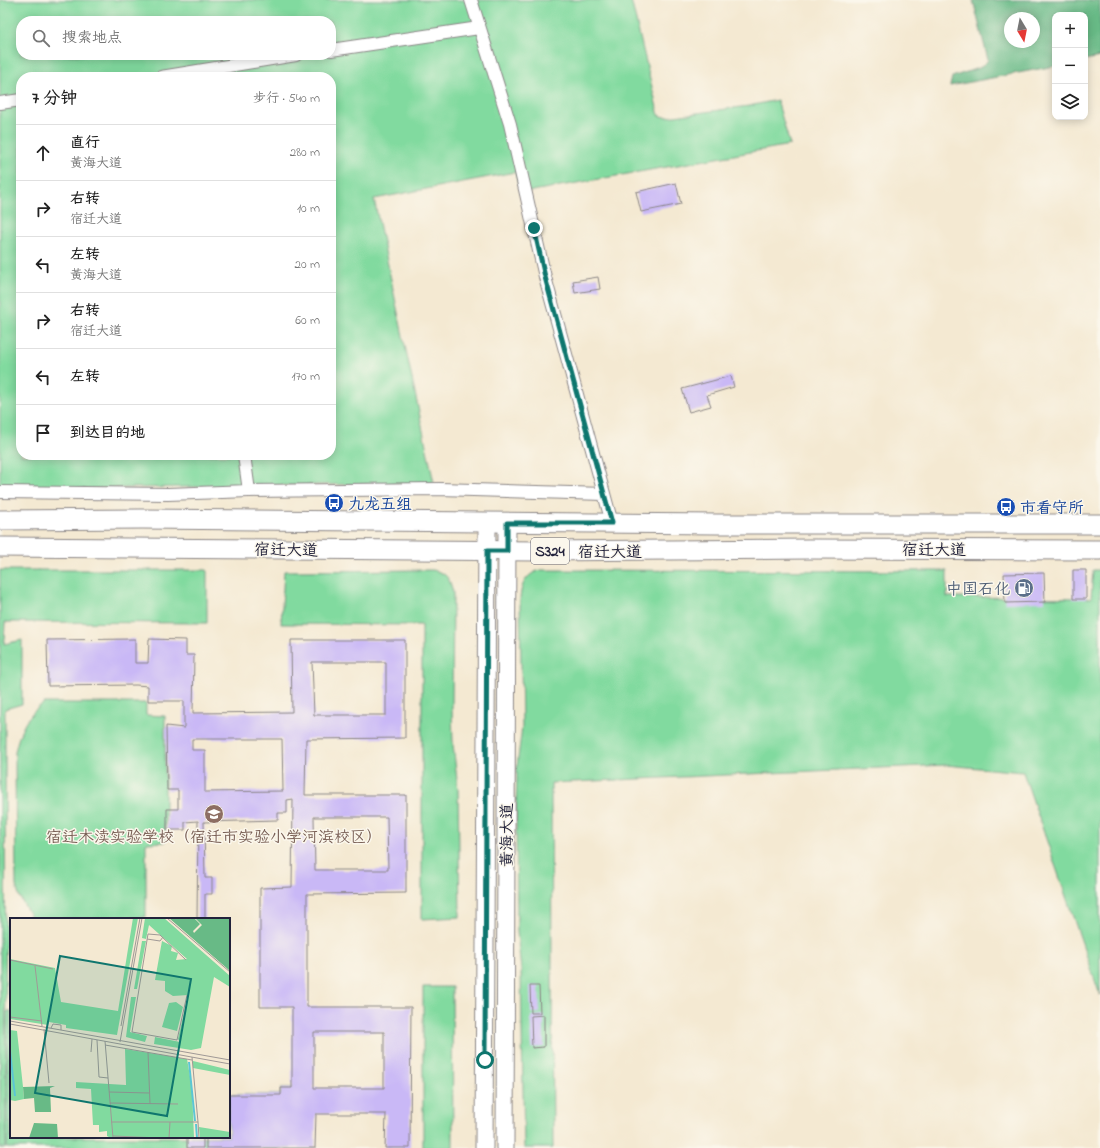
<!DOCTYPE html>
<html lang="zh">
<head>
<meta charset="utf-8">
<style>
	body { margin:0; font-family:"Indie Flower","LXGW WenKai TC",sans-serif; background:#f6f6f6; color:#222 }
	.controls { position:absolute; right:12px; top:12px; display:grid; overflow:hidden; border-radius:8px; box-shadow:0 2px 10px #0003 }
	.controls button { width:36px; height:36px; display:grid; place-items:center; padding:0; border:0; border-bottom:1px solid #e0e0e0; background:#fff; color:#222; font:20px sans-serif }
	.compass { position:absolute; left:1004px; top:12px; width:36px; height:36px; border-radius:50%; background:#fff; box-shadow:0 2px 10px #0003; rotate:170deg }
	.stop { position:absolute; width:12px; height:12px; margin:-9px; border:3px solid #0f766e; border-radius:50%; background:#fff }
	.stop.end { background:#0f766e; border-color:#fff; box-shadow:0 1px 4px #0008 }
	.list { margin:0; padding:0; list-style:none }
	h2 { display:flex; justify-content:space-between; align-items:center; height:52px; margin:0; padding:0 16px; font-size:17px }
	h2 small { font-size:13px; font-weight:400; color:#767676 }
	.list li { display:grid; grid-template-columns:26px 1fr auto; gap:12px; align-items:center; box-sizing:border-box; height:56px; padding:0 16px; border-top:1px solid #e0e0e0 }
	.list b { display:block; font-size:15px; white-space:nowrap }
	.list p { margin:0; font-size:13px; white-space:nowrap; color:#767676 }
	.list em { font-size:13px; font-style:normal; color:#767676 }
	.icon { flex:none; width:22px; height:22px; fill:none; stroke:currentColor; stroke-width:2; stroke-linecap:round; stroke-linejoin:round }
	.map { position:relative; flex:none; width:1100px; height:1148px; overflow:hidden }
	.search { position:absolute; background:#fff; box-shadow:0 2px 10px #0003; left:16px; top:16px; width:320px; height:44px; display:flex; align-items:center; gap:10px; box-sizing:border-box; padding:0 14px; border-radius:16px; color:#767676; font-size:15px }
	.panel { position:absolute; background:#fff; box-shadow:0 2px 10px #0003; left:16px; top:72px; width:320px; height:388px; border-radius:16px }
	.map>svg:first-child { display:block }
	.green { fill:#81da9f; stroke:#527e6d; fill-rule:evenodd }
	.forest { fill:#68ba86; stroke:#456e60; fill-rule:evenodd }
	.building { fill:#c9b8f6; fill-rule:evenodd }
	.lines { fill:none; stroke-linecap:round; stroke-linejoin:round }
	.street-casing { stroke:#8b8686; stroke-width:14 }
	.secondary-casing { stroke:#8b8686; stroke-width:19 }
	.primary-casing { stroke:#8b8686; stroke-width:21 }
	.street { stroke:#fff; stroke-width:12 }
	.secondary { stroke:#fff; stroke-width:17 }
	.primary { stroke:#fff; stroke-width:19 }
	.route { stroke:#0f766e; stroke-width:5 }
	.labels { text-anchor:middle; stroke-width:3; stroke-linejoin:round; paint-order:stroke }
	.shield { fill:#fbf7ec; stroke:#636270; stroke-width:1 }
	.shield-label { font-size:15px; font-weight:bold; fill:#22223b }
	.transit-label { font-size:16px; fill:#164399; stroke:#fbf7ec; text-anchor:start }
	.street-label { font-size:16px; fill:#22223b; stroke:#fbf7ec }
	.service-label { font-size:16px; fill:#4e5e75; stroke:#fbf7ec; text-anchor:end }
	.education-label { font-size:16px; fill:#785e54; stroke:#fbf7ec }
	.inset-river { fill:none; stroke:#5bc6d5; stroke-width:2 }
	.inset-road { fill:none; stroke:#a09996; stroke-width:1 }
	.view { fill:#0f766e; fill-opacity:0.15; stroke:#0f766e; stroke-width:2 }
	.inset-edge { fill:none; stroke:#22223b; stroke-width:2 }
</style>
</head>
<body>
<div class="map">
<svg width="1100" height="1148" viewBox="0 0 1100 1148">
	<rect width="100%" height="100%" fill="#fbf7ec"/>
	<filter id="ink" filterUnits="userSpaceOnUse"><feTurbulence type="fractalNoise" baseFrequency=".025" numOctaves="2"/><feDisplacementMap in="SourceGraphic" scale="8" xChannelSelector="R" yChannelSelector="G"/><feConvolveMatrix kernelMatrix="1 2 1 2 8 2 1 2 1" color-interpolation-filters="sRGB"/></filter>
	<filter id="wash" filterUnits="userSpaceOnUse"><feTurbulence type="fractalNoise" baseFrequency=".012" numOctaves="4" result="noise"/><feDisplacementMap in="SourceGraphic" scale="16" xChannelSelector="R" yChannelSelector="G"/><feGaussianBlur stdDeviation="0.9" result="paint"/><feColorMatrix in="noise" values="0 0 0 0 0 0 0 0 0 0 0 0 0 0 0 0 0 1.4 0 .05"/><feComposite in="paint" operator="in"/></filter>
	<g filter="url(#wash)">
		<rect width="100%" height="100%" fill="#f4e9d2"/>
		<path class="green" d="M0 0H631L659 116 667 117 749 106 777 100 790 145 532 191 521 195 515 172 374 199 434 483 0 490ZM21 21H331V55H21ZM21 77H331V455H21Z
			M0 570H207V623L5 622 4 644 22 640V704L5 709 6 1148H0Z
			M433 570C448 574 449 578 453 592L452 708 453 744 458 789 460 917 422 919V625L281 624 284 571Z
			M540 570 947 571V597L1091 598 1093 570H1100V995L1023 772 946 765 551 783 553 1148H524L521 970 517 932 516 813 517 766 522 727 520 600C521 585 525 575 540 570Z
			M44 703H146V715L165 716V842L146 843V917L130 918 128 919H32L19 896 16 886 15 752C19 732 27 714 44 703Z
			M423 987H452L453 1148H423Z
			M7 1011H11V1137H229V1095H281V1088H292L291 1148H7Z"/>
		<path class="forest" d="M973 0H1100V57L1085 60V15H1055V66L950 86 952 77 981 67 988 60ZM1010 18H1034V42H1010Z"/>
		<g id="blocks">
			<path class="building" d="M676 183 681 204 641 212 636 192Z
				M598 277 600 289 575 293 573 281Z
				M731 376 734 387 707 395 711 406 689 412 682 389Z
				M1073 570H1086V599H1073Z
				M1044 573 1045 602 1005 603 1004 574Z
				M135 639V663H148L149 639 186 640V655H194L193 713 292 712 291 640H405V738L306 739 305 795H406V893L307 894V1007H411L410 1148H385L386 1114H316L315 1148H206V1137H229V1095H281V1088H292V1007H260V888L292 887 293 799 287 800V813H278V820L204 822 205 878H212V894H205V919H197L198 821 185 822V830H167V809H178V790H167L166 726 184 728V701H148V686L136 685 48 686 47 640ZM312 662H386V715H314ZM192 739H282L283 791 205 792V750H192ZM314 817H387L388 870H315ZM314 1032H384V1088H314Z
				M530 986H539L540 1013H531Z
				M544 1015V1047L532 1048 531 1016Z
				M187 1137H203V1148H187Z"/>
		</g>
	</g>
	<g filter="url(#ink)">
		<use href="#blocks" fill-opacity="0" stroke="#8b8686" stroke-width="1"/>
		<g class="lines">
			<defs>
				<path id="street" d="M471 0 510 124 545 277 612 523
					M331 50 479 28
					M161 77 296 55
					M0 103 21 100
					M244 455 249 491
					M0 492 168 494 249 491 440 489 604 494"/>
				<path id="secondary" d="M484 1148 487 523
					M505 1148 507 523"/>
				<path id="primary" d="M0 520 142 519 717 524H1100
					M0 547 539 551 809 549 1100 550"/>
			</defs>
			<use href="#street" class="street-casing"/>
			<use href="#secondary" class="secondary-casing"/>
			<use href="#primary" class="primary-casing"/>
			<use href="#street" class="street"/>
			<use href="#secondary" class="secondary"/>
			<use href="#primary" class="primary"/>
		</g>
	</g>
	<g class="lines" filter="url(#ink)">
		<path class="route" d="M485 1060 487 551H507V523H612L545 277 534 228"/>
	</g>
	<defs>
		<symbol id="bus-disc" viewBox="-11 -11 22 22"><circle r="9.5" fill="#1a4fb4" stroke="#fbf7ec"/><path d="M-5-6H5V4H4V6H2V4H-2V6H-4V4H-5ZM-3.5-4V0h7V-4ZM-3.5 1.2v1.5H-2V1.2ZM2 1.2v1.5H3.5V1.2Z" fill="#fff"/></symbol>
		<symbol id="fuel-disc" viewBox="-11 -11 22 22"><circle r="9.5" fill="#5c6f8a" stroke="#fbf7ec"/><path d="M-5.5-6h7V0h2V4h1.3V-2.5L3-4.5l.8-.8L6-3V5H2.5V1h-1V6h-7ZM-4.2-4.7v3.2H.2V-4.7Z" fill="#fff"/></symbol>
		<symbol id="school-disc" viewBox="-11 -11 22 22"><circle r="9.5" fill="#8d6e63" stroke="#fbf7ec"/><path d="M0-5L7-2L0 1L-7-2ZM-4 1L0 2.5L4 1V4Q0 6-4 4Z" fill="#fff"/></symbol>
	</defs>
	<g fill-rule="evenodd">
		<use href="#bus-disc" x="323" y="492" width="22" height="22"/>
		<use href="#bus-disc" x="995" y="496" width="22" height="22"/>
		<use href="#fuel-disc" x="1013" y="577" width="22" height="22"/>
		<use href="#school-disc" x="203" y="803" width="22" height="22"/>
	</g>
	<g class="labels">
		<rect class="shield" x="531" y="538" width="38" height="26" rx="3"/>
		<g class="shield-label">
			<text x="550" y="556">S324</text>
		</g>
		<g class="transit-label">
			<text x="348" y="509">九龙五组</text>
			<text x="1020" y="513">市看守所</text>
		</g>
		<g class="street-label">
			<text transform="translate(286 549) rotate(1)" y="6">宿迁大道</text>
			<text x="934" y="555">宿迁大道</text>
			<text x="610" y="557">宿迁大道</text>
			<text transform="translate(506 835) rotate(-90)" y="6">黄海大道</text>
		</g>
		<g class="service-label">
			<text x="1010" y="594">中国石化</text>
		</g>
		<g class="education-label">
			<text x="214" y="842">宿迁木渎实验学校（宿迁市实验小学河滨校区）</text>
		</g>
	</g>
	<g transform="translate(10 918)">
		<rect width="220" height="220" fill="#f4e9d2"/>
		<path d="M123 0H128L107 117 56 110V107L39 104 38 107 0 101V41L45 50 51 84 108 93ZM135 0H154L220 58V69L204 59 191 130 181 132 144 126 145 119 170 124 168 121 178 77 163 78 155 73V63L145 62 152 23 162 28 161 33 168 35 166 42 177 41 139 7 136 21 132 20ZM132 23H136L127 71H124ZM121 79H126L120 114 137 118 135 124 116 119ZM166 84 173 89 167 113 152 109 159 85ZM0 112 7 113 13 169 14 181 5 183 0 182ZM115 131 177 141 182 170 184 220H101L97 218V213L89 214V207H83L81 171 66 170V164L116 167ZM183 143 220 152V157L183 150ZM189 209 220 214V220H190Z" fill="#81da9f"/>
		<path d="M159 0H184L190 6 183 13 184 15 192 7 185 0H220V53ZM45 168 40 170 41 194H25L24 180 14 181 13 169ZM24 205 47 206 48 220H19Z" fill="#68ba86"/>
		<path class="inset-river" d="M0 133 5 178M179 144 185 203M186 206 187 220"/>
		<path class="inset-road" d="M157 0 220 54M137 21 150 23 153 19M0 42 43 51M176 42 150 17 138 16 122 114 167 122 177 77M25 48 32 108M0 99 32 103M0 103 220 142M0 106 220 146M111 108 130 0M41 110 43 106 51 107V112M34 111 39 165M87 122 89 159 98 160M95 123 103 220M110 124 132 0M95 127 182 142M81 134 82 121M138 134 140 186M99 174 139 175M100 185 168 186M101 204H188L182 139M188 204 189 220M103 218 150 220M159 220 160 204"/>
		<path class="view" d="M50 38 181 61 157 198 25 175Z"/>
		<rect width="220" height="220" class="inset-edge"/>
	</g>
</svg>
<div class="controls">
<button>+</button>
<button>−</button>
<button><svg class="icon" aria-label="layers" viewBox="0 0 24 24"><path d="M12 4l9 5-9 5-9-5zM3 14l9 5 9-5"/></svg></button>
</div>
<svg class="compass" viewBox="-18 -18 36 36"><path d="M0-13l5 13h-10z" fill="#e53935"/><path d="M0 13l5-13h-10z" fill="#767676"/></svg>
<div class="stop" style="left:485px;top:1060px"></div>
<div class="stop end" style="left:534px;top:228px"></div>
<div class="search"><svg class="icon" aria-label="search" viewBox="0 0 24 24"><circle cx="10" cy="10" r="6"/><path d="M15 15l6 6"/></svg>搜索地点</div>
<section class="panel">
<h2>7 分钟<small>步行 · 540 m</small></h2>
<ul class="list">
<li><svg class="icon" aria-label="ahead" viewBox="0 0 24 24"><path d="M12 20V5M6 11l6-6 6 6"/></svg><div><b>直行</b><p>黄海大道</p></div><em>280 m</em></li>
<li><svg class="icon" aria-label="right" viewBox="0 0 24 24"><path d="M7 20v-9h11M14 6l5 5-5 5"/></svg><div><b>右转</b><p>宿迁大道</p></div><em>10 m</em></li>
<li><svg class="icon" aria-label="left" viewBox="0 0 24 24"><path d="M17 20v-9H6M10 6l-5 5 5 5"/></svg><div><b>左转</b><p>黄海大道</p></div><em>20 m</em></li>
<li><svg class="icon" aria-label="right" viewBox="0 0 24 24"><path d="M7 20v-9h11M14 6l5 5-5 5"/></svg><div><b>右转</b><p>宿迁大道</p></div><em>60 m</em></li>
<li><svg class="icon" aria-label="left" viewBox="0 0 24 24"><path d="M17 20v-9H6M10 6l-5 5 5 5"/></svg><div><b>左转</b></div><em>170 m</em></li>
<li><svg class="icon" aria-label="arrive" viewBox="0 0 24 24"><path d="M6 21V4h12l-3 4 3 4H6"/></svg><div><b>到达目的地</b></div></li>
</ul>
</section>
</div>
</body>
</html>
